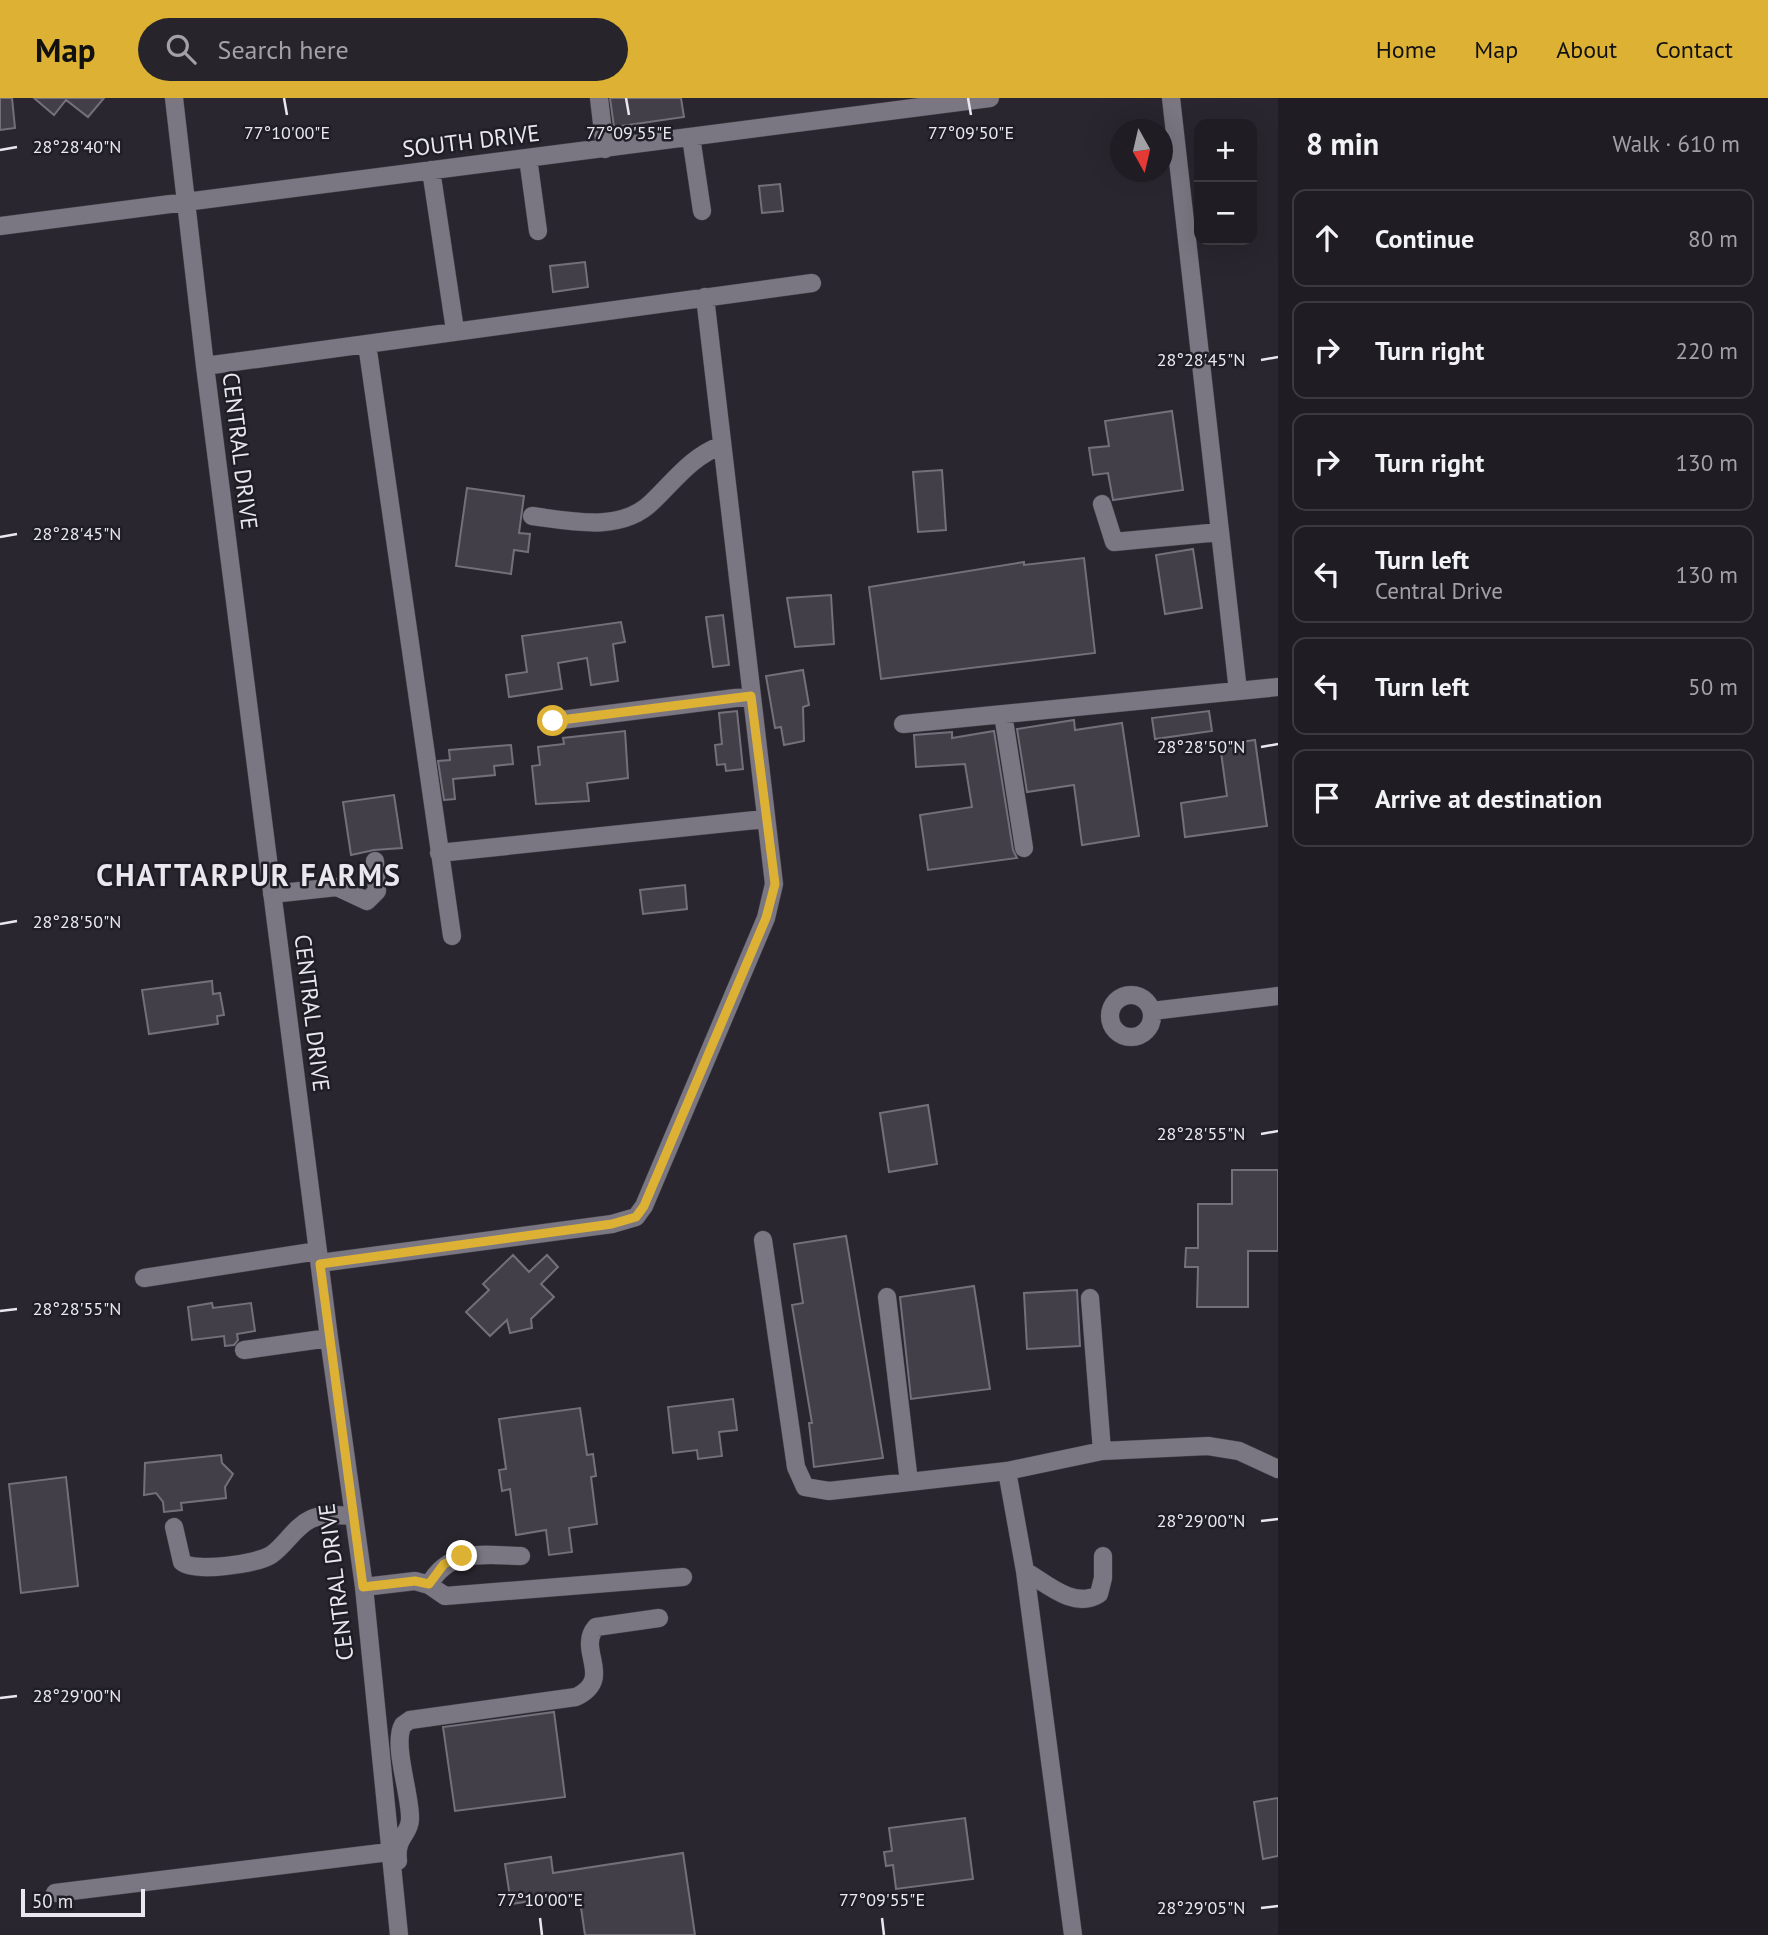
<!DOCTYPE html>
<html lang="en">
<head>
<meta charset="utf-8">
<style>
	body { margin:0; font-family:"PT Sans",sans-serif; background:#27252b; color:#f1f3f6 }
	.controls { position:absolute; right:21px; top:21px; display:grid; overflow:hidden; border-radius:14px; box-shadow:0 7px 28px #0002 }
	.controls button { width:63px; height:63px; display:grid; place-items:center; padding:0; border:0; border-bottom:2px solid #3c3a41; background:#1f1c23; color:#f1f3f6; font:35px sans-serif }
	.compass { position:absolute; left:1110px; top:21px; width:63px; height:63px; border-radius:50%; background:#1f1c23; box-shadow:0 7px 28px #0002; rotate:172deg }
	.scale { position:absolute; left:21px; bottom:18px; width:124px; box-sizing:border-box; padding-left:7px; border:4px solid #eae8ee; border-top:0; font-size:19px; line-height:24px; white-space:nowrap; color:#eae8ee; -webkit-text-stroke:5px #1f1d25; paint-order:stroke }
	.stop { position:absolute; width:21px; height:21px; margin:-16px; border:5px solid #ddb133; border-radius:50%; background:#fff }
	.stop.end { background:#ddb133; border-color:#fff; box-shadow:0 2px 7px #0008 }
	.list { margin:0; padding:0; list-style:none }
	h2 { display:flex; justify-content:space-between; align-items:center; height:91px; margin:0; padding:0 28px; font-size:30px }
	h2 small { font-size:23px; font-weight:400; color:#a1a1a6 }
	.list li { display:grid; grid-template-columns:46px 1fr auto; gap:21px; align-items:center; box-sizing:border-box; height:98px; margin:0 14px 14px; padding:0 14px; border:2px solid #3c3a41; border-radius:14px }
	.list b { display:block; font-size:26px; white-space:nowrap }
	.list p { margin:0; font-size:23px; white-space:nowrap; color:#a1a1a6 }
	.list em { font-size:23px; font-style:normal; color:#a1a1a6 }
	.icon { flex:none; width:38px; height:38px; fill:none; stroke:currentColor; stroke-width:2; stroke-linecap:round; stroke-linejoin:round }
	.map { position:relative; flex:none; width:1278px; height:1837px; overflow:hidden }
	header { display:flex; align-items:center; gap:42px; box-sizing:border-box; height:98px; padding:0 35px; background:#ddb133; color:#111 }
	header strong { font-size:33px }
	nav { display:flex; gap:38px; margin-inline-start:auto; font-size:24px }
	.search { width:490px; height:63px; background:#27252b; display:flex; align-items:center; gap:18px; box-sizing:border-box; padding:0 24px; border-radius:38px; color:#a1a1a6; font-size:26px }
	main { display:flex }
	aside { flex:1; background:#1f1c23 }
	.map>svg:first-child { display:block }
	.building { fill:#423f49; stroke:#73707a; stroke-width:2 }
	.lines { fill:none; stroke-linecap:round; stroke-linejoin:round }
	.minor-casing { stroke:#46434b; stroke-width:19 }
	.minor { stroke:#7a7782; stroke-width:18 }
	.route { stroke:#ddb133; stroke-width:9 }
	.ticks { fill:none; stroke:#eae8ee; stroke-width:2.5 }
	.labels { text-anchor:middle; stroke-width:5; stroke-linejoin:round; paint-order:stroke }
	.street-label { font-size:23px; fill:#eae8ee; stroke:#1f1d25 }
	.district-label { font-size:30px; font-weight:bold; letter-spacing:2px; fill:#eae8ee; stroke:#1f1d25 }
	.ticks-label { font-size:18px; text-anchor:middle; fill:#eae8ee; stroke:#1f1d25; stroke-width:5; stroke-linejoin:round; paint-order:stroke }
</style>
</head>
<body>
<header>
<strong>Map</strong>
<div class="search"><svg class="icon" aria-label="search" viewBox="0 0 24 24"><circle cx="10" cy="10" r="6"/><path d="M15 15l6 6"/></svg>Search here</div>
<nav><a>Home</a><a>Map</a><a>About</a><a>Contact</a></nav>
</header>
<main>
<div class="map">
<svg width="1278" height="1837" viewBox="0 0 1278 1837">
	<rect width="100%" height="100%" fill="#29262f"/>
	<path class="building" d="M0 0H12L15 30 0 32Z
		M34 0H104L88 19 66 2 54 17Z
		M610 0H681L684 19 614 29Z
		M780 86 783 113 762 115 759 88Z
		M585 164 588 189 553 194 550 168Z
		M1172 313 1183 392 1113 402 1108 375 1093 377 1089 350 1109 348 1105 323Z
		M942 372 946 432 918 434 913 374Z
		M467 390 524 398 519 435 530 436 528 454 514 452 511 476 456 468Z
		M1193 451 1202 510 1165 516 1156 457Z
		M1084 460 1095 555 881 581 869 489 1024 464V467Z
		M831 497 834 546 795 549 787 500Z
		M723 517 729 567 713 569 706 519Z
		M621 524 625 544 613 546 618 583 591 587 587 560 558 565 562 591 509 599 506 577 527 574 522 538Z
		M803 572 809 607 803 609 804 643 784 647 781 629 775 630 766 578Z
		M737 613 743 671 726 673 725 666 717 667 715 647 722 646 719 615Z
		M1209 613 1212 633 1155 641 1152 620Z
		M1074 622 1075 632 1122 625 1139 738 1082 747 1074 687 1027 694 1017 631Z
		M625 633 628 680 587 685 589 703 536 706 532 668 540 667 538 649 564 646 563 640Z
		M994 633 1013 752 1017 760 928 772 920 717 972 709 965 666 916 669 914 637 952 634V640Z
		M1255 642 1267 728 1185 739 1181 705 1227 698 1220 647Z
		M511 647 513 666 494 668 495 677 453 681 455 701 444 702 438 663 450 662 449 652Z
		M394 697 402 750 374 752 351 757 343 704Z
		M685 787 687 811 643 816 640 792Z
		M212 883 213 896 220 895 224 917 217 918 218 926 149 936 142 892Z
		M928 1007 937 1066 889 1074 880 1015Z
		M1232 1072H1278V1153H1248V1209H1197L1198 1169H1185L1186 1150H1198V1106H1232Z
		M846 1138 883 1360 814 1369 809 1325H812L792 1207 803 1205 794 1146Z
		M513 1157 529 1174 547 1157 558 1169 541 1186 554 1199 531 1221 532 1230 510 1235 507 1222 490 1238 466 1214 489 1192 483 1186Z
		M974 1188 990 1291 911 1301 900 1199Z
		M1077 1192 1080 1248 1027 1251 1024 1195Z
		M212 1205 213 1210 251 1205 255 1233 237 1236 238 1242 234 1247 225 1248 224 1238 192 1242 188 1209Z
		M733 1301 737 1332 719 1334 722 1358 698 1361 697 1352 673 1355 668 1309Z
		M580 1310 587 1357 593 1356 596 1378 591 1379 597 1426 569 1430 572 1454 549 1457 546 1432 516 1437 510 1391 502 1393 499 1372 506 1371 499 1321Z
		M221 1357 222 1365 233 1376 225 1389 226 1400 181 1405 182 1412 164 1414 163 1404 156 1395 144 1397 145 1365Z
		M66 1379 78 1488 21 1495 9 1386Z
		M554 1614 565 1699 455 1713 443 1629Z
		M1278 1700V1758L1263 1761 1254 1704Z
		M965 1720 973 1781 896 1791 893 1767 886 1768 884 1754 892 1753 889 1730Z
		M683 1755 695 1837H585L579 1796 511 1806 505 1766 551 1759 553 1775Z"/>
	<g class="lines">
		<defs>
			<path id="minor" d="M174 0 205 268 329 1240 364 1489 399 1837
				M599 0 605 51
				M1171 0 1238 593
				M691 39 702 113
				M528 60 538 133
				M431 72 455 232
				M0 128 990 0
				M367 246 452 838
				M205 268 812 185
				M1102 406 1114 444 1220 434
				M532 418C570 423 621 435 652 404 676 381 691 359 722 347
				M1003 616 1024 750
				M553 623 751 598
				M903 626 1278 589
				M439 755 765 721
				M272 796 337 789 367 803 377 793 375 763
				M1110 918a21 21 0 1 1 42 0a21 21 0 1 1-42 0Z
				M1152 913 1278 898
				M763 1142 796 1369 805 1389 829 1393 1007 1373 1102 1353 1208 1348 1239 1353 1278 1371
				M320 1165 612 1126 636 1119 644 1108 766 820 774 786 705 199
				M144 1180 318 1153
				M887 1199 909 1384
				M1090 1200 1102 1353
				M244 1252 329 1240
				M1007 1373 1025 1473 1073 1837
				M174 1429 182 1464C195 1475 256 1466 271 1457 286 1447 294 1429 311 1421 324 1415 339 1417 354 1418
				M1025 1473C1046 1485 1074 1512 1099 1496L1103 1480V1458
				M429 1487C449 1450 485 1457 521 1458
				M364 1489 415 1483 429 1487 445 1498 683 1479
				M398 1763C395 1738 410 1737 410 1721 411 1698 392 1646 403 1627L410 1622 576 1599C615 1580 576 1552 596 1529L659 1520
				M55 1795 389 1754"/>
		</defs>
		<use href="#minor" class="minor-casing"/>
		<use href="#minor" class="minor"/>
	</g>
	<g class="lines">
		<path class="route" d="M462 1458 444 1466 429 1486 415 1483 363 1489 320 1166 612 1126 636 1119 644 1108 766 820 775 786 751 598 553 623"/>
	</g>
	<path class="ticks" d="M284 0 287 17M626 0 629 17M968 0 971 17M0 52 17 49M1261 262 1278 259M0 439 17 436M1261 649 1278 646M0 826 17 823M1261 1036 1278 1033M0 1213 17 1211M1261 1423 1278 1421M0 1600 17 1598M1261 1810 1278 1808M540 1820 542 1837M882 1820 884 1837"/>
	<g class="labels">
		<g class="street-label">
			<text transform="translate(471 43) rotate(-7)" y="8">SOUTH DRIVE</text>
			<text transform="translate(240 353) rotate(83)" y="8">CENTRAL DRIVE</text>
			<text transform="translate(312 915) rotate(83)" y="8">CENTRAL DRIVE</text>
			<text transform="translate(336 1484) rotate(-97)" y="8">CENTRAL DRIVE</text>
		</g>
		<g class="district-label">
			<text x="249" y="788">CHATTARPUR FARMS</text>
		</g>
	</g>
	<g class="ticks-label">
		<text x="287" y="41">77°10'00"E</text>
		<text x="629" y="41">77°09'55"E</text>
		<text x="971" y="41">77°09'50"E</text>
		<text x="77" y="55">28°28'40"N</text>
		<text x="1201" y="268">28°28'45"N</text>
		<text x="77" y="442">28°28'45"N</text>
		<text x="1201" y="655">28°28'50"N</text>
		<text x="77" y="830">28°28'50"N</text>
		<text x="1201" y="1042">28°28'55"N</text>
		<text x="77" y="1217">28°28'55"N</text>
		<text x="1201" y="1429">28°29'00"N</text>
		<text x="77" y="1604">28°29'00"N</text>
		<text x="540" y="1808">77°10'00"E</text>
		<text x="882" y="1808">77°09'55"E</text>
		<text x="1201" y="1816">28°29'05"N</text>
	</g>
</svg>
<div class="controls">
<button>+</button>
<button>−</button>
</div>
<svg class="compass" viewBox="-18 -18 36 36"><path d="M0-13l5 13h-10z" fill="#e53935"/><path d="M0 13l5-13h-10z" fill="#a1a1a6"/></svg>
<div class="scale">50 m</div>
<div class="stop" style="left:553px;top:623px"></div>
<div class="stop end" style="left:462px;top:1458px"></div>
</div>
<aside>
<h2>8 min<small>Walk · 610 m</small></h2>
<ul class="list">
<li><svg class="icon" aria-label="ahead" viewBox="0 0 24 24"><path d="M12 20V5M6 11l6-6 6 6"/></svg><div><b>Continue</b></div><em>80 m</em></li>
<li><svg class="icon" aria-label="right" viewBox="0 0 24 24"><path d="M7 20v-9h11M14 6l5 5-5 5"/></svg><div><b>Turn right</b></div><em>220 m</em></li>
<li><svg class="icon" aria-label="right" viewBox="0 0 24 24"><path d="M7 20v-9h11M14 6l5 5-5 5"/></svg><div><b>Turn right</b></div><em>130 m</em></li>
<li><svg class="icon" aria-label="left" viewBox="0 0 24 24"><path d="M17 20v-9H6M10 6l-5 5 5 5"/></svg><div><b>Turn left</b><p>Central Drive</p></div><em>130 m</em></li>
<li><svg class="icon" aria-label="left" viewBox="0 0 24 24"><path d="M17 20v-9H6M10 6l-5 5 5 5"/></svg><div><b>Turn left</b></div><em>50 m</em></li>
<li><svg class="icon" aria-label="arrive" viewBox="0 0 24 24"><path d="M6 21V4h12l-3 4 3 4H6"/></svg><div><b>Arrive at destination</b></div></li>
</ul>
</aside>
</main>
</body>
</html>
